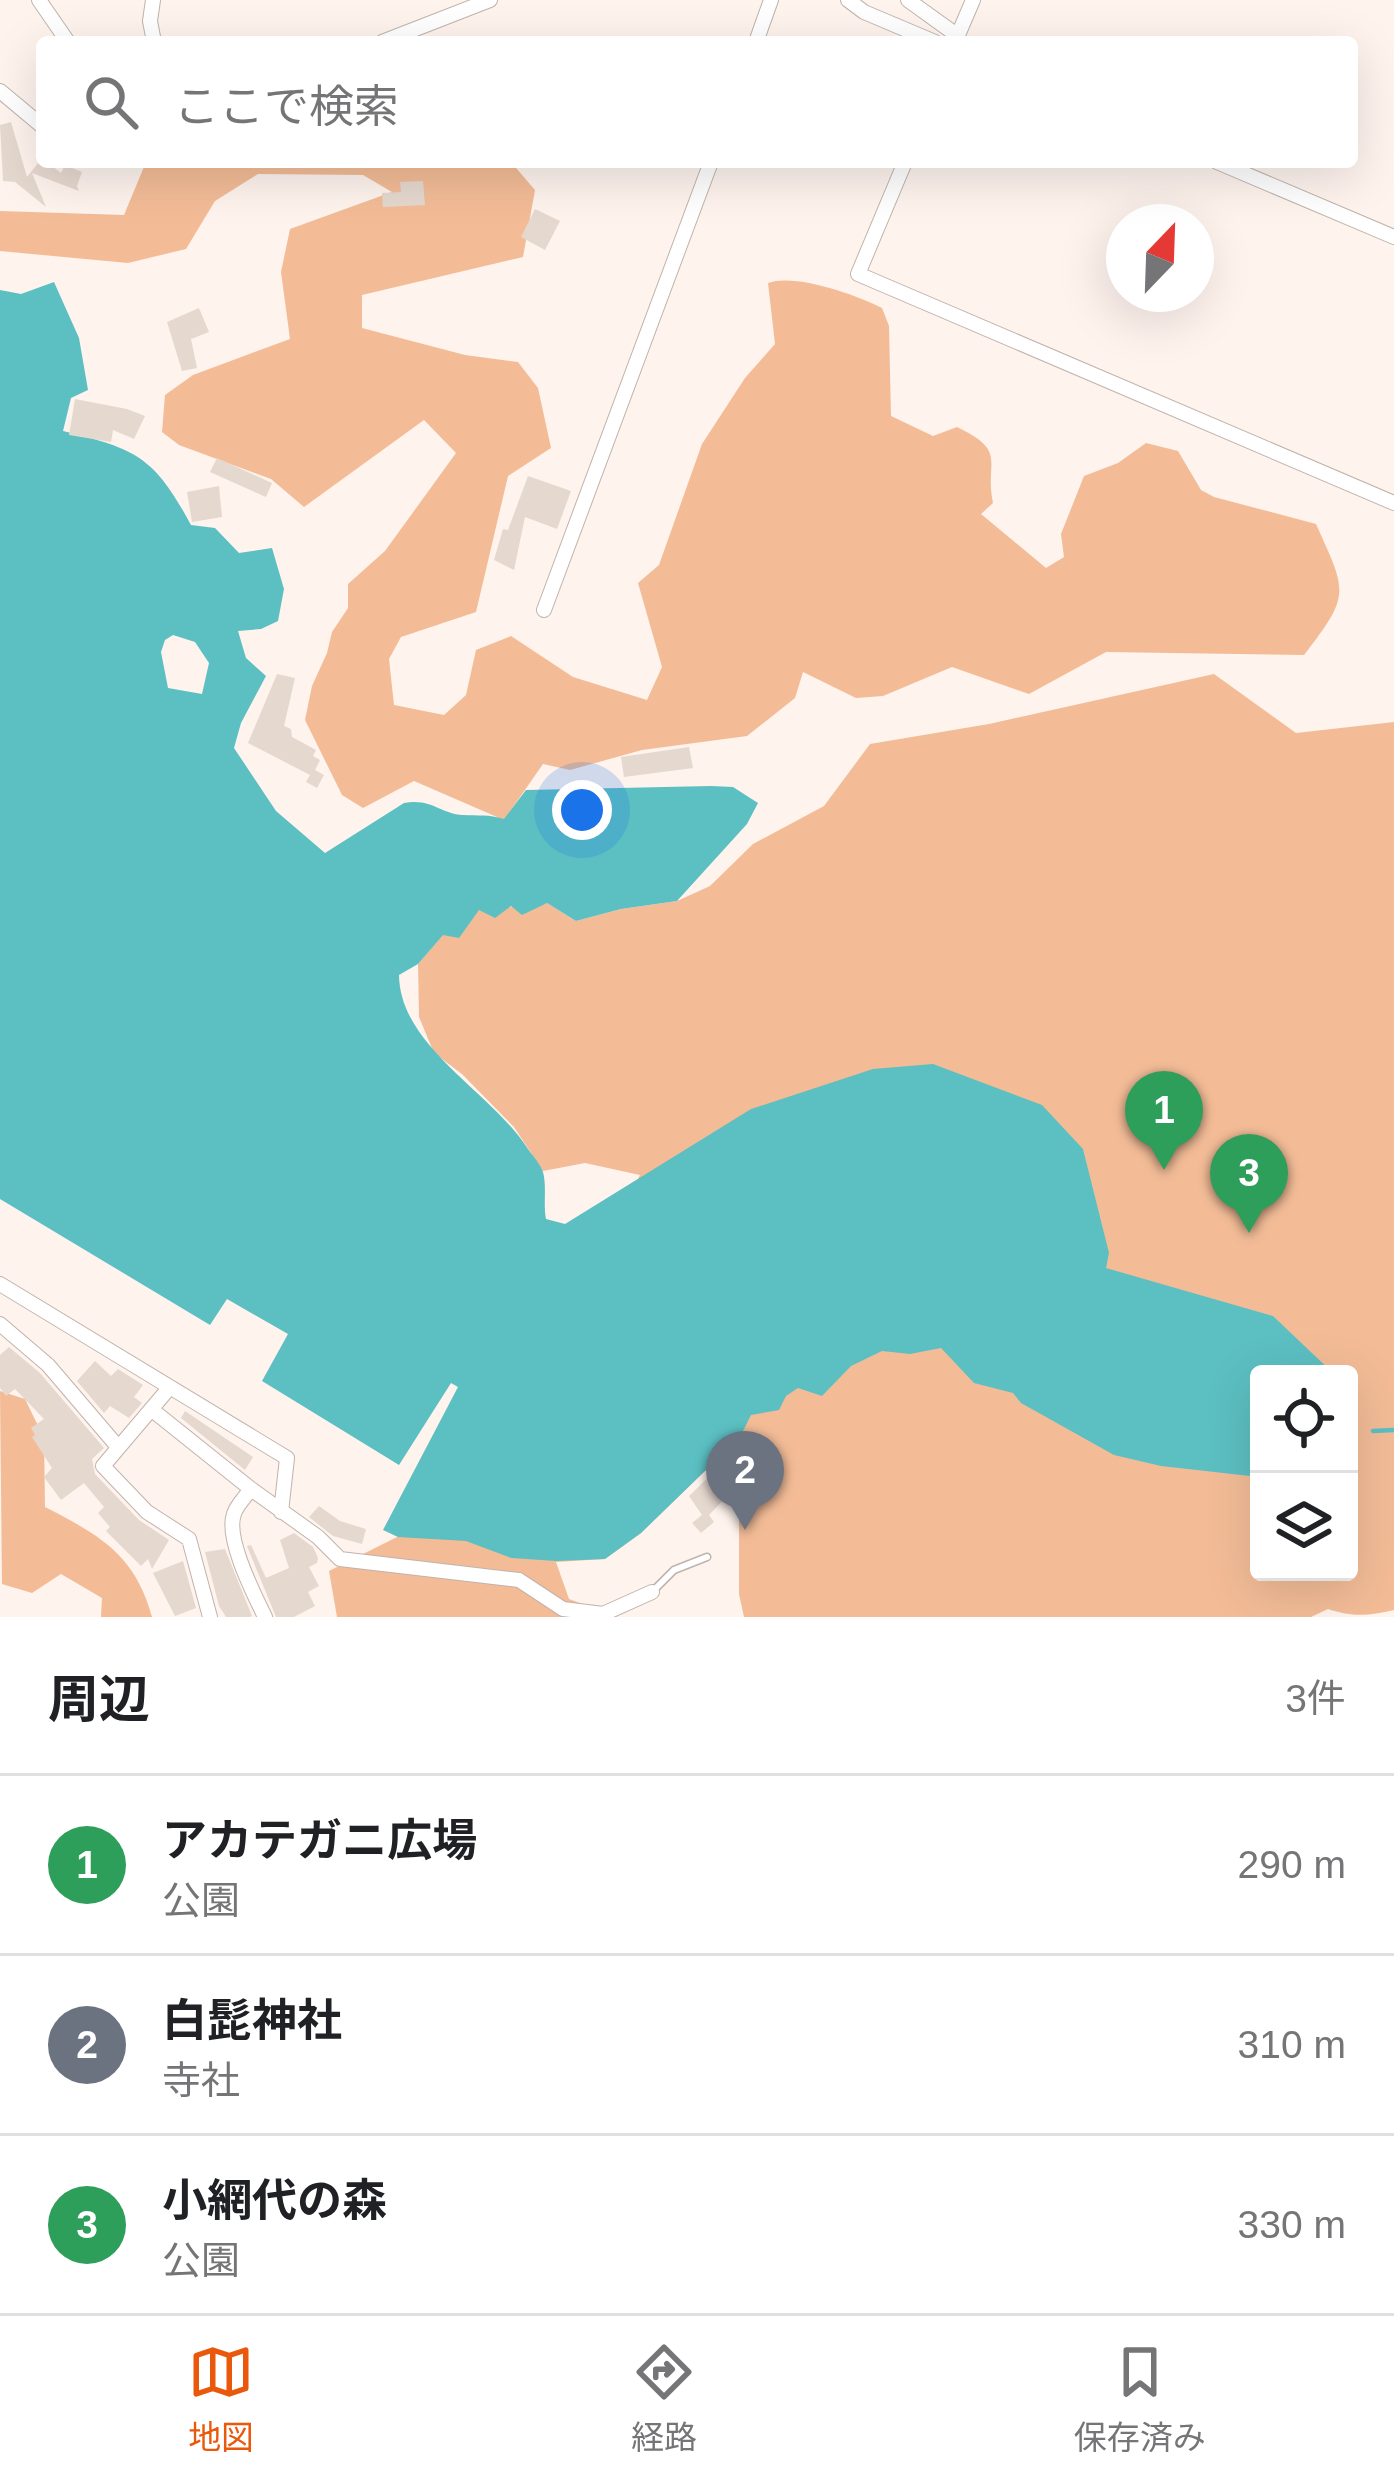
<!DOCTYPE html>
<html lang="ja">
<head>
<meta charset="utf-8">
<style>
	body { margin:0; font-family:Arial,"Noto Sans JP",sans-serif; background:#f2f2f2; color:#202124 }
	.controls { position:absolute; right:36px; bottom:36px; display:grid; overflow:hidden; border-radius:12px; box-shadow:0 12px 48px #0002 }
	.controls button { width:108px; height:108px; display:grid; place-items:center; padding:0; border:0; border-bottom:3px solid #e0e0e0; background:#fff; color:#202124; font:60px sans-serif }
	.compass { position:absolute; left:1106px; top:204px; width:108px; height:108px; border-radius:50%; background:#fff; box-shadow:0 12px 48px #0002; rotate:23deg }
	.you { position:absolute; left:582px; top:810px; width:42px; height:42px; margin:-30px; border:9px solid #fff; border-radius:50%; background:#1a73e8; box-shadow:0 0 0 18px #1a73e833 }
	.badge { display:grid; place-items:center; width:78px; height:78px; border-radius:50%; background:#ea580c; color:#fff; font-size:39px; font-weight:700 }
	.pin { position:absolute; translate:-50% -99px; filter:drop-shadow(0 3px 6px #0008) }
	.pin::after { content:''; position:absolute; top:63px; width:42px; height:36px; background:inherit; clip-path:polygon(0 0,100% 0,50% 100%) }
	.list { margin:0; padding:0; list-style:none }
	h2 { display:flex; justify-content:space-between; align-items:center; height:156px; margin:0; padding:0 48px; font-size:51px }
	h2 small { font-size:39px; font-weight:400; color:#757577 }
	.list li { display:grid; grid-template-columns:78px 1fr auto; gap:36px; align-items:center; box-sizing:border-box; height:180px; padding:0 48px; border-top:3px solid #e0e0e0 }
	.list b { display:block; font-size:45px; white-space:nowrap }
	.list p { margin:0; font-size:39px; white-space:nowrap; color:#757577 }
	.list em { font-size:39px; font-style:normal; color:#757577 }
	.icon { flex:none; width:66px; height:66px; fill:none; stroke:currentColor; stroke-width:2; stroke-linecap:round; stroke-linejoin:round }
	.map { position:relative; flex:none; width:1394px; height:1617px; overflow:hidden }
	.search { position:absolute; background:#fff; box-shadow:0 12px 48px #0002; left:36px; right:36px; top:36px; height:132px; display:flex; align-items:center; gap:30px; box-sizing:border-box; padding:0 42px; border-radius:12px; color:#757577; font-size:45px }
	.sheet { height:696px; background:#fff }
	nav { display:flex; justify-content:space-around; align-items:center; box-sizing:border-box; height:168px; border-top:3px solid #e0e0e0; background:#fff; font-size:33px; color:#757577 }
	nav a { display:grid; justify-items:center; gap:6px }
	nav .on { color:#ea580c }
	.map>svg:first-child { display:block }
	.green { fill:#f3bc97; fill-rule:evenodd }
	.water { fill:#5cbfc2; fill-rule:evenodd }
	.lines { fill:none; stroke-linecap:round; stroke-linejoin:round }
	.stream { stroke:#5cbfc2; stroke-width:4.5 }
	.building { fill:#e5d8cf }
	.service-casing { stroke:#c0b3ab; stroke-width:9 }
	.minor-casing { stroke:#c0b3ab; stroke-width:16 }
	.service { stroke:#fff; stroke-width:6 }
	.minor { stroke:#fff; stroke-width:14 }
</style>
</head>
<body>
<div class="map">
<svg width="1394" height="1617" viewBox="0 0 1394 1617">
	<rect width="100%" height="100%" fill="#fef3ed"/>
	<path class="green" d="M146 162H511L535 190 523 257 362 295V328L465 355 518 362 538 388 551 448 508 476 476 612 401 637 389 659 394 705 444 715 466 695 476 650 511 636 573 677 647 700 662 667 638 583 659 565 702 444 745 378 775 344 768 283C795 273 857 295 882 308L889 326 891 416 933 436 957 427C1009 452 984 461 993 503L981 514 1046 568 1064 557 1061 534 1084 476 1118 463 1146 443 1178 451 1201 490 1214 497 1316 524C1347 593 1351 594 1304 655L1106 652 1029 694 952 667 883 696 856 698 803 672 795 698 747 736 642 750 570 770 543 764 504 820 414 781 363 808 342 795 305 720 312 686 327 653 332 632 348 608V584L385 551 456 453 424 420 304 507 271 479 179 445 162 432 165 395 193 375 290 339 281 272 290 229 392 192 363 175 258 174 215 201 186 249 128 263 0 251V211L124 215Z
		M1214 674 1296 733 1394 722V1610C1369 1616 1352 1617 1328 1609L1311 1617H744L739 1594V1438L641 1533 605 1559 556 1562 569 1599 618 1617H337L329 1571 469 1501 640 1175 585 1163 543 1171 514 1127 462 1074 434 1053 419 1017 418 964 443 934 479 910 547 903 576 921 621 909 677 901 710 886 753 844 824 806 870 744 989 724ZM1259 1374H1349V1572H1259Z
		M0 1391 25 1399 44 1438 45 1507C99 1535 135 1554 152 1617H101L102 1598 61 1574 32 1593 2 1584Z"/>
	<path class="water" d="M54 282 79 338 88 390 71 398 63 431C136 449 154 456 191 525L215 528 239 553 272 548 284 589 278 621 261 629 238 631 246 658 266 676 241 723 234 748 276 811 325 853 404 803C432 798 440 814 463 815 479 816 488 814 504 819L526 790 711 786 733 787 758 803 747 824 677 901 621 909 576 921 547 903 522 915 511 906 495 918 479 910 459 938 443 935 418 964 399 975C400 1047 491 1091 528 1149 533 1156 541 1165 543 1172 547 1187 543 1204 546 1219L565 1224 751 1109 873 1069 933 1064 1042 1105 1083 1149 1109 1253 1106 1268 1273 1316 1334 1374H1259V1477L1161 1466 1114 1455 1021 1403 1013 1393 974 1383 941 1348 910 1354 882 1351 851 1366 822 1396 798 1388 786 1396 779 1410 751 1415 740 1437 641 1533 605 1559 556 1561 511 1558 466 1541 398 1537 383 1530 458 1387 451 1383 399 1465 262 1381 288 1334 227 1299 210 1325 0 1199V290L21 294ZM173 635 195 642 209 663 202 694 168 688 161 652 165 640Z"/>
	<g class="lines">
		<path class="stream" d="M1373 1431 1394 1430"/>
	</g>
	<path class="building" d="M11 122 27 177 42 158 61 173 65 165 82 172 77 186 79 191 32 173 46 207 15 182 3 181 0 125Z
		M423 181 425 205 383 207 382 193 401 192 400 182Z
		M535 209 560 221 545 250 521 237Z
		M199 308 209 332 191 339 197 368 182 371 167 322Z
		M75 399 127 409 145 416 134 439 113 430 111 442 69 435Z
		M217 458 272 483 266 497 210 472Z
		M528 476 571 491 557 529 525 517 514 570 494 560 503 529 508 530Z
		M219 486 222 517 192 522 187 492Z
		M277 674 295 678 284 726 291 729 292 737 316 750 313 756 320 760 315 770 324 775 317 788 306 782 310 775 248 743Z
		M689 747 693 768 624 777 621 757Z
		M9 1347 40 1373 104 1448 92 1459 95 1474 139 1520 169 1540 152 1569 148 1559 141 1566 106 1531 110 1527 98 1513 104 1507 84 1483 61 1500 44 1477 52 1468 32 1437 35 1435 31 1428 44 1419 15 1389 6 1396 0 1388V1355Z
		M95 1361 111 1376 118 1369 143 1385 134 1397 142 1403 129 1418 110 1406 104 1413 77 1381Z
		M185 1411 253 1457 245 1470 181 1418Z
		M720 1466 733 1484 724 1493 727 1496 709 1515 714 1522 701 1533 692 1523 702 1515 689 1496Z
		M319 1506 340 1521 366 1529 362 1544 333 1536 309 1517Z
		M294 1533 313 1547 318 1558 317 1563 309 1567 319 1586 308 1592 315 1606 294 1617H276L247 1546 251 1545 266 1578 289 1568 280 1540Z
		M225 1549 252 1616 250 1617H226L219 1606 205 1552Z
		M183 1561 196 1608 175 1616 153 1573Z"/>
	<g class="lines">
		<defs>
			<path id="service" d="M652 1592 674 1570 707 1557"/>
			<path id="minor" d="M39 0 68 42
				M153 0 150 21 154 42
				M848 0 864 12 935 42
				M908 0 958 36
				M382 42 490 0
				M756 42 771 0
				M955 42 973 0
				M0 91 42 126
				M905 162 858 274 1394 503
				M1217 162 1394 237
				M544 610 711 162
				M0 1284 287 1458 281 1512
				M0 1324 48 1365 118 1447
				M170 1387 103 1466 147 1512 189 1539 210 1617
				M151 1409 251 1489
				M265 1617C254 1594 225 1538 234 1514 236 1506 246 1496 251 1489L318 1537 340 1559 519 1580 563 1609 603 1614 652 1592"/>
		</defs>
		<use href="#service" class="service-casing"/>
		<use href="#minor" class="minor-casing"/>
		<use href="#service" class="service"/>
		<use href="#minor" class="minor"/>
	</g>
</svg>
<div class="controls">
<button><svg class="icon" aria-label="locate" viewBox="0 0 24 24"><circle cx="12" cy="12" r="6"/><path d="M12 2v4M12 18v4M2 12h4M18 12h4"/></svg></button>
<button><svg class="icon" aria-label="layers" viewBox="0 0 24 24"><path d="M12 4l9 5-9 5-9-5zM3 14l9 5 9-5"/></svg></button>
</div>
<svg class="compass" viewBox="-18 -18 36 36"><path d="M0-13l5 13h-10z" fill="#e53935"/><path d="M0 13l5-13h-10z" fill="#757577"/></svg>
<div class="you"></div>
<div class="pin badge" style="left:1164px;top:1170px;background:#2e9e5b">1</div>
<div class="pin badge" style="left:745px;top:1530px;background:#6b7280">2</div>
<div class="pin badge" style="left:1249px;top:1233px;background:#2e9e5b">3</div>
<div class="search"><svg class="icon" aria-label="search" viewBox="0 0 24 24"><circle cx="10" cy="10" r="6"/><path d="M15 15l6 6"/></svg>ここで検索</div>
</div>
<section class="sheet">
<h2>周辺<small>3件</small></h2>
<ul class="list">
<li><span class="badge" style="background:#2e9e5b">1</span><div><b>アカテガニ広場</b><p>公園</p></div><em>290 m</em></li>
<li><span class="badge" style="background:#6b7280">2</span><div><b>白髭神社</b><p>寺社</p></div><em>310 m</em></li>
<li><span class="badge" style="background:#2e9e5b">3</span><div><b>小網代の森</b><p>公園</p></div><em>330 m</em></li>
</ul>
</section>
<nav>
<a class="on"><svg class="icon" aria-label="map" viewBox="0 0 24 24"><path d="M3 6l6-2 6 2 6-2v14l-6 2-6-2-6 2zM9 4v14M15 6v14"/></svg>地図</a>
<a><svg class="icon" aria-label="directions" viewBox="0 0 24 24"><path d="M12 3l9 9-9 9-9-9zM9 14v-3h6M13 9l2 2-2 2"/></svg>経路</a>
<a><svg class="icon" aria-label="saved" viewBox="0 0 24 24"><path d="M7 4h10v16l-5-4-5 4z"/></svg>保存済み</a>
</nav>
</body>
</html>
